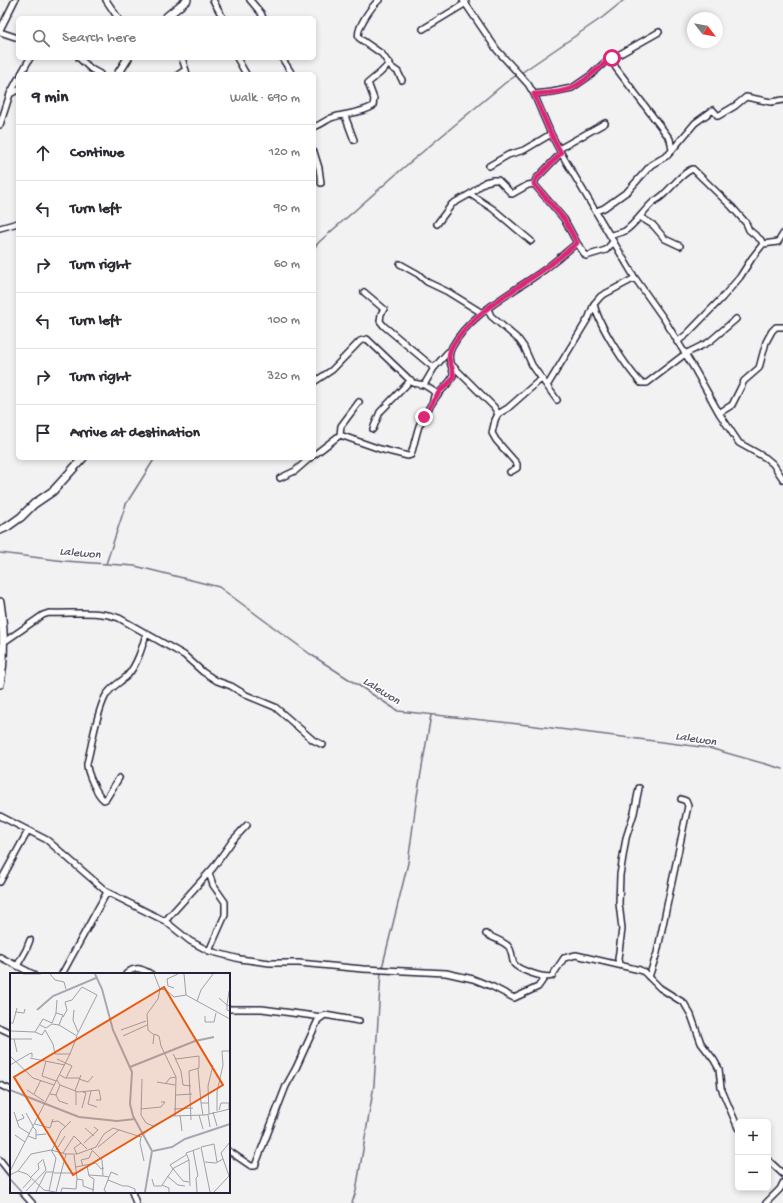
<!DOCTYPE html>
<html lang="en">
<head>
<meta charset="utf-8">
<style>
	body { margin:0; font-family:"Gochi Hand",sans-serif; background:#f2f2f3; color:#2b2b33 }
	.controls { position:absolute; right:12px; bottom:12px; display:grid; overflow:hidden; border-radius:6px; box-shadow:0 2px 6px #0003 }
	.controls button { width:36px; height:36px; display:grid; place-items:center; padding:0; border:0; border-bottom:1px solid #e1e1e2; background:#fff; color:#2b2b33; font:20px sans-serif }
	.compass { position:absolute; left:687px; top:12px; width:36px; height:36px; border-radius:50%; background:#fff; box-shadow:0 2px 6px #0003; rotate:121deg }
	.stop { position:absolute; width:12px; height:12px; margin:-9px; border:3px solid #db2777; border-radius:50%; background:#fff }
	.stop.end { background:#db2777; border-color:#fff; box-shadow:0 1px 4px #0008 }
	.list { margin:0; padding:0; list-style:none }
	h2 { display:flex; justify-content:space-between; align-items:center; height:52px; margin:0; padding:0 16px; font-size:17px }
	h2 small { font-size:13px; font-weight:400; color:#7c7c81 }
	.list li { display:grid; grid-template-columns:26px 1fr auto; gap:12px; align-items:center; box-sizing:border-box; height:56px; padding:0 16px; border-top:1px solid #e1e1e2 }
	.list b { display:block; font-size:15px; white-space:nowrap }
	.list em { font-size:13px; font-style:normal; color:#7c7c81 }
	.icon { flex:none; width:22px; height:22px; fill:none; stroke:currentColor; stroke-width:2; stroke-linecap:round; stroke-linejoin:round }
	.map { position:relative; flex:none; width:783px; height:1203px; overflow:hidden }
	.search { position:absolute; background:#fff; box-shadow:0 2px 6px #0003; left:16px; top:16px; width:300px; height:44px; display:flex; align-items:center; gap:10px; box-sizing:border-box; padding:0 14px; border-radius:6px; color:#7c7c81; font-size:15px }
	.panel { position:absolute; background:#fff; box-shadow:0 2px 6px #0003; left:16px; top:72px; width:300px; height:388px; border-radius:6px }
	.map>svg:first-child { display:block }
	.lines { fill:none; stroke-linecap:round; stroke-linejoin:round }
	.stream { stroke:#727282; stroke-width:1.5 }
	.street-casing { stroke:#22223b; stroke-width:8 }
	.secondary-casing { stroke:#22223b; stroke-width:10 }
	.street { stroke:#fff; stroke-width:5 }
	.secondary { stroke:#fff; stroke-width:7 }
	.route { stroke:#db2777; stroke-width:5 }
	.labels { text-anchor:middle; stroke-width:3; stroke-linejoin:round; paint-order:stroke }
	.water-label { font-size:12px; font-style:italic; fill:#58586b; stroke:#fff }
	.inset-river { fill:none; stroke:#a8a8b2; stroke-width:2 }
	.inset-road { fill:none; stroke:#9f9fa9; stroke-width:1 }
	.view { fill:#e8590c; fill-opacity:0.15; stroke:#e8590c; stroke-width:2 }
	.inset-edge { fill:none; stroke:#22223b; stroke-width:2 }
</style>
</head>
<body>
<div class="map">
<svg width="783" height="1203" viewBox="0 0 783 1203">
	<rect width="100%" height="100%" fill="#f2f2f3"/>
	<filter id="ink" filterUnits="userSpaceOnUse"><feTurbulence type="fractalNoise" baseFrequency=".025" numOctaves="2"/><feDisplacementMap in="SourceGraphic" scale="8" xChannelSelector="R" yChannelSelector="G"/><feConvolveMatrix kernelMatrix="1 2 1 2 8 2 1 2 1" color-interpolation-filters="sRGB"/></filter>
	<g filter="url(#ink)">
		<g class="lines">
			<path class="stream" d="M521 73 603 17 624 0
				M314 248 319 242 402 169 505 83 517 75
				M0 553 65 561 135 566 219 587 310 654 398 711 528 725 709 748 783 769
				M106 564 126 504 155 458
				M382 968 408 863 417 796 431 715
				M352 1203 356 1191 374 1085 381 971"/>
			<defs>
				<path id="street" d="M106 0 118 18
					M213 0 223 18
					M250 0 261 13 263 18
					M379 0C372 6 355 29 359 38L382 54 391 67 398 72 402 80
					M463 0 497 50 528 84 534 94 551 134 561 153 635 278 664 319 695 370 719 413 739 443 766 458 773 464 783 479
					M423 29 466 3
					M0 30 15 0
					M0 32 18 38
					M79 58 91 69 100 74
					M182 58 187 74
					M237 58 246 74
					M282 58 292 74
					M611 59 616 68 670 139 672 150
					M21 74 30 58
					M179 74 185 70
					M10 94 18 90
					M534 94 552 92 572 88 591 75 604 63 659 32
					M345 116 354 140
					M0 125 10 94 18 79
					M314 127C320 125 325 121 331 118 345 113 360 114 373 106L374 99 368 83 380 73 390 63
					M559 149 605 123
					M314 152 319 168 321 183
					M561 153 536 179 534 184 564 219 577 243
					M489 166 508 155 524 150 551 134
					M470 194 493 209 531 241
					M596 211 604 208 628 191 651 165 668 155 695 123 713 110 718 116 735 106 746 97 771 102 783 100
					M640 217 653 225 665 239 680 246
					M437 224 452 204 470 194 485 182 493 180H498L512 194 528 185 534 184
					M0 228 18 223
					M610 235C615 234 621 233 625 231 635 224 642 213 651 204 655 200 661 198 665 193 672 187 684 171 693 169L732 207 746 223 749 230 761 240 763 244
					M400 264 418 274 427 282 448 292 482 313
					M364 292 384 309 381 314 380 321 384 326 434 368 448 352H450
					M594 304C599 326 626 367 641 383H647L685 354 709 342 736 319
					M488 309 491 316 519 340 524 347 532 365 557 400
					M677 342 687 334 722 298 740 277 752 258 763 244 778 242 783 234
					M452 365 494 407 498 414
					M314 382 332 370 360 341 367 339 413 383 424 385 435 392 433 400
					M424 385 434 368
					M547 386 589 317 594 304 601 296 635 278
					M359 402 341 426 340 435 380 449 408 456 411 455C414 445 416 435 419 426 424 415 430 406 436 397 441 390 448 385 452 378 457 370 444 362 452 347 470 313 514 292 544 270 556 261 566 252 577 243L586 256 606 250 613 242
					M719 413 732 405 744 381 759 368 766 342 772 331 776 327H783
					M373 429 380 412 411 380
					M314 455 340 435
					M510 472 517 468V464L496 440 492 433 495 420 498 414 508 408 541 379
					M280 478 295 471 310 458
					M4 642 43 615 49 613C72 614 97 610 119 618L184 655 203 672 217 681 231 686 246 695 275 707 313 740 323 745
					M119 778 106 799 104 800C97 795 86 771 87 763 93 741 95 718 105 697 110 687 120 683 127 676 137 665 142 648 146 634
					M0 816 47 840 107 892 165 921 190 941 209 951 240 959 270 963H299L363 969 446 973 473 979 493 987 514 998 538 987 545 977
					M209 873 213 885 225 902V915L209 951
					M0 882 28 831
					M165 921 213 868 233 840 247 825
					M486 934C493 938 503 941 508 946 513 951 511 958 514 964 519 970 545 979 552 976L564 958 576 955 640 970 644 972 660 988 684 1003 691 1015 701 1043 714 1060 719 1069 721 1088 738 1128
					M0 957 33 974
					M619 964 618 959 622 929 619 903 620 875 626 838 634 813 639 788
					M17 966 26 950 30 940
					M62 974 107 892
					M126 974C135 965 142 969 151 974
					M649 977 657 953 688 806 686 801 681 799
					M229 1009H262L322 1017
					M0 1028 11 1033
					M0 1085 11 1090
					M229 1151 251 1166H255L286 1086 296 1068 318 1020 325 1015 359 1021
					M0 1160 11 1174
					M768 1160 783 1174
					M22 1192 32 1203
					M132 1192 136 1203
					M766 1203 780 1189 783 1183"/>
				<path id="secondary" d="M165 18 187 0
					M118 74 128 58
					M0 530 7 527 21 517 34 504 53 491 83 458
					M0 602C4 629 5 657 0 684"/>
			</defs>
			<use href="#street" class="street-casing"/>
			<use href="#secondary" class="secondary-casing"/>
			<use href="#street" class="street"/>
			<use href="#secondary" class="secondary"/>
		</g>
	</g>
	<g class="lines" filter="url(#ink)">
		<path class="route" d="M424 417C429 408 434 399 440 391 444 387 451 383 453 377 456 366 443 362 453 345 472 314 507 295 536 275 551 265 564 254 577 243L564 219 534 184 536 179 561 153 551 134 534 94C548 93 566 93 577 85 590 78 599 66 612 58"/>
	</g>
	<g class="labels">
		<g class="water-label">
			<text transform="translate(80 552) rotate(5)" y="4">Lalewon</text>
			<text transform="translate(382 690) rotate(32)" y="4">Lalewon</text>
			<text transform="translate(696 738) rotate(9)" y="4">Lalewon</text>
		</g>
	</g>
	<g transform="translate(10 973)">
		<rect width="220" height="220" fill="#f2f2f3"/>
		<path class="inset-river" d="M85 1 92 16 103 57 122 99 120 131 123 143 142 178 135 219M27 37 43 23 86 5M120 94 185 68 204 64M0 117 69 144 107 148 125 146M143 178 162 174 175 166 220 151M0 206 12 219"/>
		<path class="inset-road" d="M13 1H31M40 1 45 7 54 9 56 16M144 1 150 16M174 1 176 22 220 46M164 15 158 13 157 6 168 1M219 18 217 32 220 33M209 25 217 32V37L220 38M187 28 191 17 203 1M64 37 63 47 68 59M5 39 14 40 15 36M46 40 47 27M195 43V49H204L206 40M53 44 57 37 55 29 62 27 72 14 87 22 67 62M0 50H3L7 35M35 57 43 71 45 81H60M111 57 136 48M1 58 25 59 33 46 42 50 46 40 53 42 49 52M25 59 32 62 35 57M144 61 149 63 151 73 166 104 165 143M113 63 137 52M0 66H22M4 66 7 79M143 71 144 62 138 57 137 41 148 26 150 16 156 17 164 24 176 22M163 81 166 86 189 83V95L179 98 181 147M0 83 23 105 44 112M20 85 55 92M165 85 171 98 173 112 181 113M47 86 62 93 56 105M36 88 32 103 46 108M0 92 19 81 22 80V84M188 96 191 130M50 102 55 105H70M69 106 78 109 83 103M132 106 131 142 136 150 143 153M47 107 50 112 68 119 89 117 91 127H86M147 109 165 112M156 110 160 105 166 104M17 117 34 128M65 118 71 102M66 118V132M81 118 78 131 87 134M24 121 31 107M40 121 46 122 50 112M46 122 49 128 58 131M166 122 182 121M72 135 76 120 73 119M131 136 151 134 155 129H151M164 136 183 135M209 137 211 130H219V136M207 138V119L213 92 212 78H220M4 139 9 154 20 161M203 139 207 153M16 140 23 153M199 141 198 113 203 92M170 142 172 158M189 142 193 156M193 142 191 130H198M198 142 200 154M7 148 14 145 12 141M41 149 48 148 56 154M25 151 40 155 43 146M23 154 26 157V162L36 161M75 155 84 163M5 162 15 169M18 163 26 166V162M131 164 130 170 134 188M74 170 88 157 84 154M88 174 109 157M81 176 92 187 93 203 99 204 94 217 96 219M42 177 51 158 61 148M46 177 55 163M183 177 188 203 186 205 187 219M53 180 64 163 71 170M67 181 64 175 71 170 77 176M176 182 160 192 173 208 179 209M195 189 206 190 213 186M73 193 71 187 79 185 82 178M77 193 79 203 84 206 83 219M66 194 86 190 91 196 94 195M162 196 179 187M0 198 60 81 67 63 49 52 42 51 36 55 30 52M8 198 17 201 34 217 45 219M44 200H67M0 202 8 198 21 181 41 177 56 181H67L86 174 94 161 103 155 131 164 143 153 162 143 195 142 220 136M79 202 93 203M157 203 168 212 175 213M99 204 101 199 108 202M20 205 29 196 28 191 32 187M67 206 73 207V213L84 217M142 206 144 213H152M98 207 113 213H118L125 216V219M180 213 179 187 176 180 190 175M13 215 21 206M16 218 36 197 33 186M39 218 46 185 41 177M26 219 36 199H44M46 219 56 181M51 219 52 215 66 216 67 205 64 182M159 219V215L152 212 163 196M200 219 191 174 204 171 207 189M204 219 219 203 211 180 220 169"/>
		<path class="view" d="M154 14 213 112 63 202 4 104Z"/>
		<rect width="220" height="220" class="inset-edge"/>
	</g>
</svg>
<div class="controls">
<button>+</button>
<button>−</button>
</div>
<svg class="compass" viewBox="-18 -18 36 36"><path d="M0-13l5 13h-10z" fill="#e53935"/><path d="M0 13l5-13h-10z" fill="#7c7c81"/></svg>
<div class="stop" style="left:612px;top:58px"></div>
<div class="stop end" style="left:424px;top:417px"></div>
<div class="search"><svg class="icon" aria-label="search" viewBox="0 0 24 24"><circle cx="10" cy="10" r="6"/><path d="M15 15l6 6"/></svg>Search here</div>
<section class="panel">
<h2>9 min<small>Walk · 690 m</small></h2>
<ul class="list">
<li><svg class="icon" aria-label="ahead" viewBox="0 0 24 24"><path d="M12 20V5M6 11l6-6 6 6"/></svg><div><b>Continue</b></div><em>120 m</em></li>
<li><svg class="icon" aria-label="left" viewBox="0 0 24 24"><path d="M17 20v-9H6M10 6l-5 5 5 5"/></svg><div><b>Turn left</b></div><em>90 m</em></li>
<li><svg class="icon" aria-label="right" viewBox="0 0 24 24"><path d="M7 20v-9h11M14 6l5 5-5 5"/></svg><div><b>Turn right</b></div><em>60 m</em></li>
<li><svg class="icon" aria-label="left" viewBox="0 0 24 24"><path d="M17 20v-9H6M10 6l-5 5 5 5"/></svg><div><b>Turn left</b></div><em>100 m</em></li>
<li><svg class="icon" aria-label="right" viewBox="0 0 24 24"><path d="M7 20v-9h11M14 6l5 5-5 5"/></svg><div><b>Turn right</b></div><em>320 m</em></li>
<li><svg class="icon" aria-label="arrive" viewBox="0 0 24 24"><path d="M6 21V4h12l-3 4 3 4H6"/></svg><div><b>Arrive at destination</b></div></li>
</ul>
</section>
</div>
</body>
</html>
